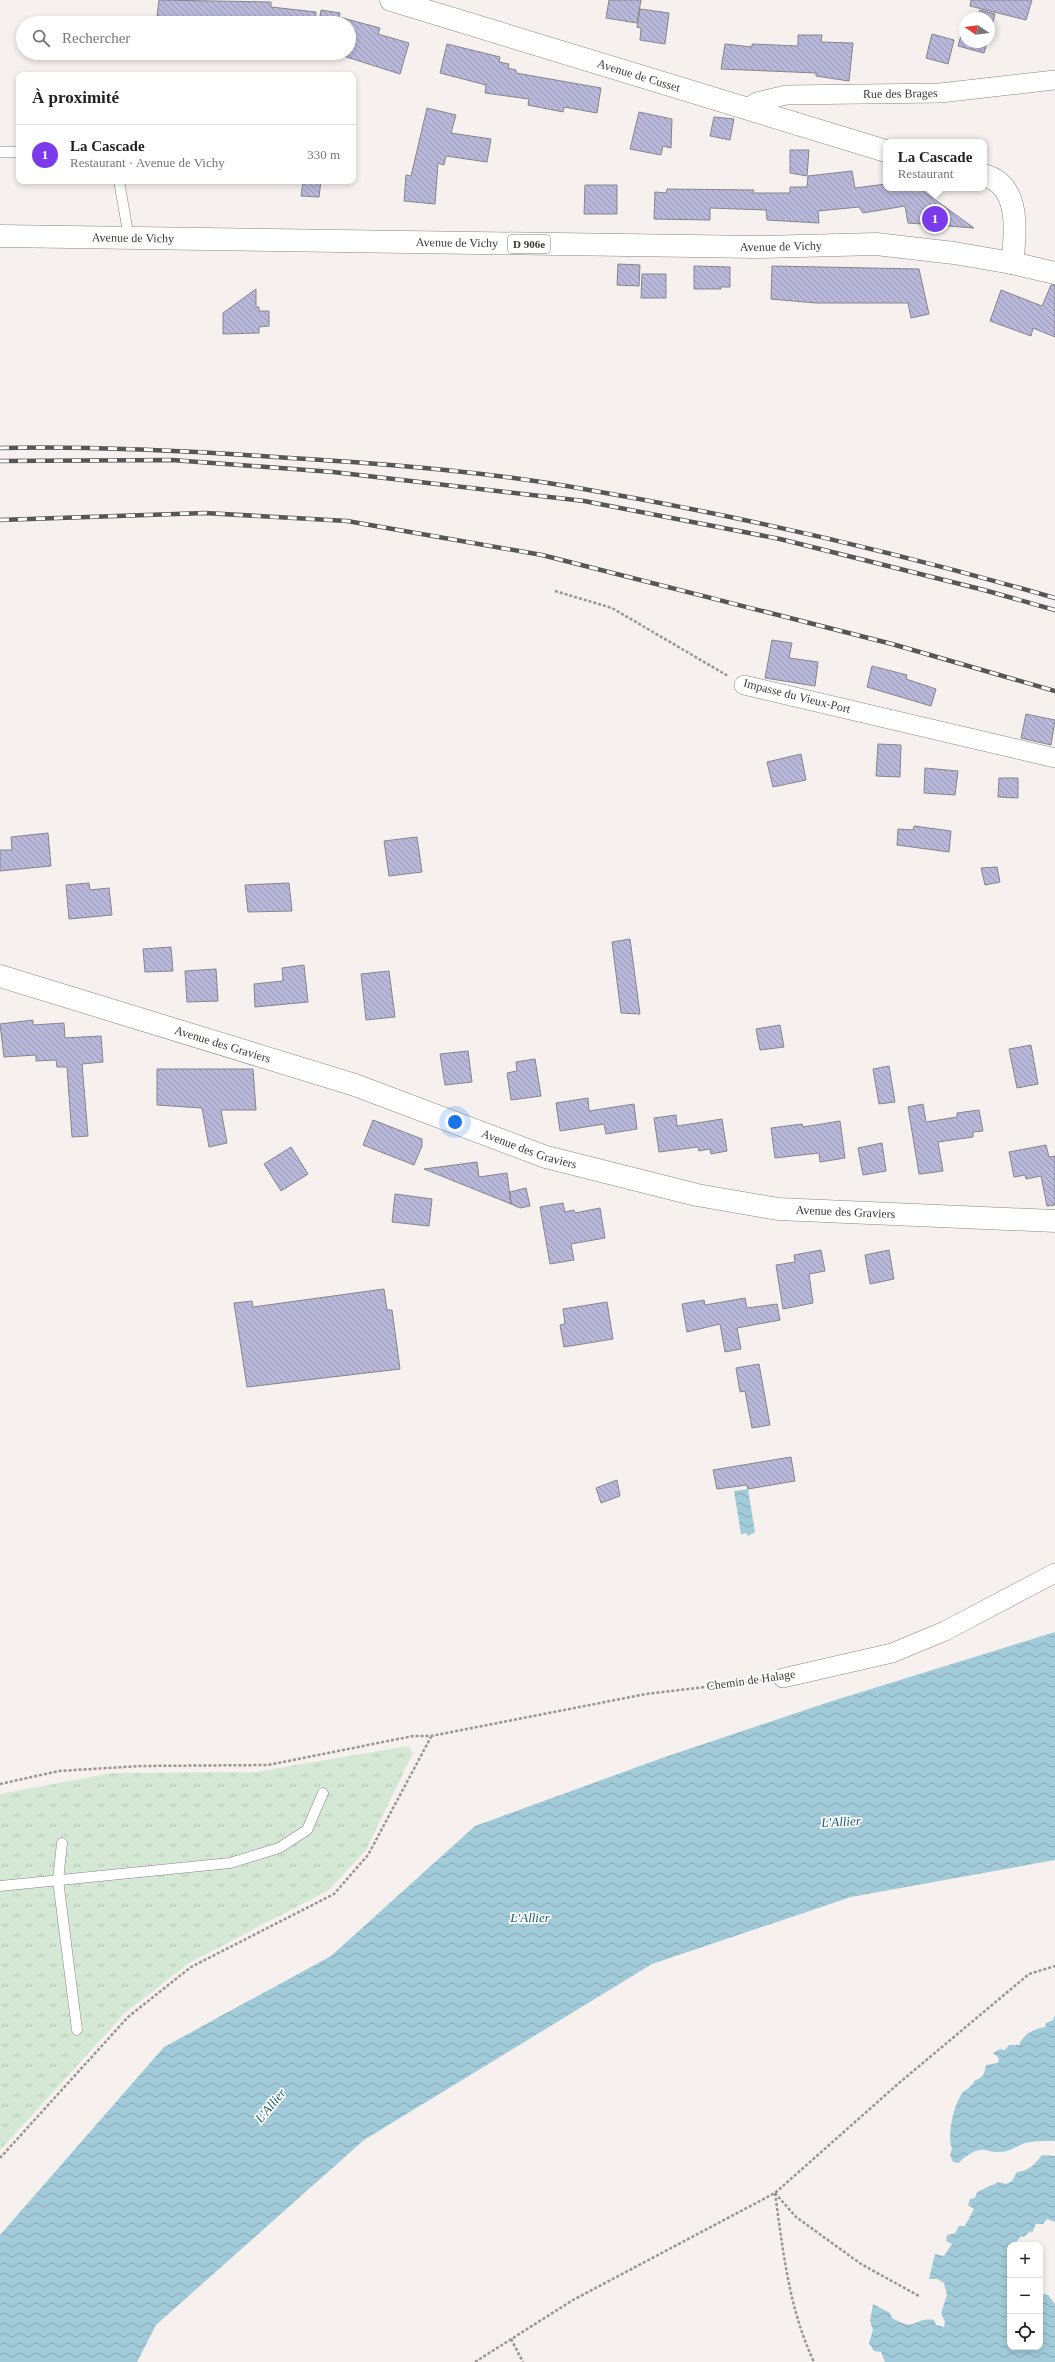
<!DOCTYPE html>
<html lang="fr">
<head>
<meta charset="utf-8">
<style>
	body { margin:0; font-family:Georgia,serif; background:#f2f2f2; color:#222 }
	.controls { position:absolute; right:12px; bottom:12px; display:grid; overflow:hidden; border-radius:8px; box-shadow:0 2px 6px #0003 }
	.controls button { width:36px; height:36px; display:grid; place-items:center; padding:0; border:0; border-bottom:1px solid #e0e0e0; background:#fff; color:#222; font:20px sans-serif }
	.compass { position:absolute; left:959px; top:12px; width:36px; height:36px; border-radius:50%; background:#fff; box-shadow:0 2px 6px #0003; rotate:283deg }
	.you { position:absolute; left:455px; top:1122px; width:14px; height:14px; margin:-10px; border:3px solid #fff; border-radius:50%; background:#1a73e8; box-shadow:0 0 0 6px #1a73e833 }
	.badge { display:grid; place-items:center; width:26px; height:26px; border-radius:50%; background:#7c3aed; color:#fff; font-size:13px; font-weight:700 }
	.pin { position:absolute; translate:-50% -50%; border:2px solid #fff; box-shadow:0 1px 4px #0006 }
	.popup { position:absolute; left:883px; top:139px; width:104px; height:52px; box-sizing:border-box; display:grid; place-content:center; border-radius:8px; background:#fff; filter:drop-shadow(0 1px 3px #0005); font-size:13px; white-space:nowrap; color:#767676 }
	.popup b { font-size:15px; color:#222 }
	.popup::after { content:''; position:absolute; left:50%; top:100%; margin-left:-8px; border:8px solid transparent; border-top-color:#fff }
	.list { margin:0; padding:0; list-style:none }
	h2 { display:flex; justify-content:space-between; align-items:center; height:52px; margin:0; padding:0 16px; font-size:17px }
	h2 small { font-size:13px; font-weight:400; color:#767676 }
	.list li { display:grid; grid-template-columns:26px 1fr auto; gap:12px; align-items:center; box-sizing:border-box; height:60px; padding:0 16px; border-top:1px solid #e0e0e0 }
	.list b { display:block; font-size:15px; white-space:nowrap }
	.list p { margin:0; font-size:13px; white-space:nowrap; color:#767676 }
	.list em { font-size:13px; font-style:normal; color:#767676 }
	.icon { flex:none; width:22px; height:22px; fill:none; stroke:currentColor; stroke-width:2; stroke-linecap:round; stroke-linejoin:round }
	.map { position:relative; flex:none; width:1055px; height:2362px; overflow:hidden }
	.search { position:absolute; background:#fff; box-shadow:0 2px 6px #0003; left:16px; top:16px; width:340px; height:44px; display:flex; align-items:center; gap:10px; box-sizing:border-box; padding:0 14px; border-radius:22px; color:#767676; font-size:15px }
	.panel { position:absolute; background:#fff; box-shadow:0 2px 6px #0003; left:16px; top:72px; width:340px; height:112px; border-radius:8px }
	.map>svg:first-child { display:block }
	.grass { fill:url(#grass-tufts) }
	.water { fill:url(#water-waves) }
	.building { fill:url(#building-back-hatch); stroke:#85858a }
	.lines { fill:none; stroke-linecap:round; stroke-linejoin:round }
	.service-casing { stroke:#898582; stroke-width:11 }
	.minor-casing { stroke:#898582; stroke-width:20 }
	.tertiary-casing { stroke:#898582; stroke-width:23 }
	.secondary-casing { stroke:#898582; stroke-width:23 }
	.primary-casing { stroke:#898582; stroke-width:23 }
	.path { stroke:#989593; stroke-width:2.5; stroke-dasharray:3 2; stroke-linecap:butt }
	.service { stroke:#fff; stroke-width:10 }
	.minor { stroke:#fff; stroke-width:19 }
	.tertiary { stroke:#fff; stroke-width:22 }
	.secondary { stroke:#fff; stroke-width:22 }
	.primary { stroke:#fff; stroke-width:22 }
	.rail-casing { stroke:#585554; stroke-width:4.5 }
	.rail { stroke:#fff; stroke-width:3; stroke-dasharray:9; stroke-linecap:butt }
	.labels { text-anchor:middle; stroke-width:3.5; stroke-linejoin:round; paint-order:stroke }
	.shield { fill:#fff; stroke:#767474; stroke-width:1 }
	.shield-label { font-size:11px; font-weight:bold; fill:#3b3938 }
	.street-label { font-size:12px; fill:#3b3938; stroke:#fff }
	.water-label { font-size:13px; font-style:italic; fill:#146076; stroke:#fff }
</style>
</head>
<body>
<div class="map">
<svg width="1055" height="2362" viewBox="0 0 1055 2362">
	<defs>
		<pattern id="grass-tufts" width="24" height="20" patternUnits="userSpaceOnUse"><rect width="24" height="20" fill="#d4e8d5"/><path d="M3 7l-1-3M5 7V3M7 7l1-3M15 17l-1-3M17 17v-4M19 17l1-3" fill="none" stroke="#b7c8b8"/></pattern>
		<pattern id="water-waves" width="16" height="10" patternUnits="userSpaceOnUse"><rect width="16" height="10" fill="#a2cbd9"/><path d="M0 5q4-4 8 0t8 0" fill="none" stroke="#85a6b1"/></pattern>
		<pattern id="building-back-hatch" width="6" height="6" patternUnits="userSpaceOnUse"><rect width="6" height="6" fill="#b9b8da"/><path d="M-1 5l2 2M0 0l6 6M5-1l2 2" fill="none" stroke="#9897b2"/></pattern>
	</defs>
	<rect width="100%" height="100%" fill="#f6f1ee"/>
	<path class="grass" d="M408 1746 413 1753 366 1850 329 1890 189 1963 125 2013 0 2150V1794L112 1773 256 1772Z"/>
	<path class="water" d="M748 1489 755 1532 748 1536 746 1533 741 1534 734 1491Z
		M1055 1632V1860L851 1897 652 1964 364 2140 156 2325 137 2362H0V2235L164 2047 331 1956 475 1826 662 1758 829 1702Z
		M1055 2015V2141C1044 2141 1035 2141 1025 2143 1016 2146 1011 2152 999 2152 993 2153 986 2149 980 2150 973 2151 964 2157 959 2163L953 2162 950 2155 952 2149C947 2135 953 2108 961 2095 964 2089 970 2090 975 2080L979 2079 984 2074 986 2065 998 2063 999 2058 993 2053 1000 2049 1005 2050 1009 2045H1019C1024 2033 1034 2029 1045 2027L1046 2023 1053 2020Z
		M1042 2155 1055 2156V2222L1047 2219 1043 2224H1036L1032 2233 1030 2231 1024 2237 1021 2236 1014 2245H1010V2347H1040V2293L1048 2295 1055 2304V2362H885L881 2352 874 2351 869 2343 873 2330 870 2321 873 2304 890 2313 892 2318C918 2333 912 2317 934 2320L936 2325 944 2327 945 2322 941 2313 947 2295 944 2283 937 2279H929L935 2254 944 2256 952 2244 946 2241 947 2235 955 2233 959 2226H965L974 2209 968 2205 970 2199 975 2198 977 2192 999 2182 1006 2184 1012 2181 1017 2172C1029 2171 1035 2164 1042 2155Z"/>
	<path class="building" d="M159 0 271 2V7L316 12 315 23H211L157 16Z
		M609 0H641L637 23 606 18Z
		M971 0H1032L1026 20 970 6Z
		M640 9 669 13 665 44 640 40 641 28 637 27Z
		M321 10 340 13 339 17 380 28 378 34 409 43 400 74 334 53 333 56 315 54V53H349V23H319Z
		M980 10 995 14 989 36V18H977Z
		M964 25 965 42H987L984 53 958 46Z
		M932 34 954 40 948 64 926 58Z
		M798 35H822L821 42 853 43 849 81 816 76V73L721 69 725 44 752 47V44L798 46Z
		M447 44 500 57 499 62 509 64 508 68 516 70V73L601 88 597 113 564 107 563 112 528 105 529 99 485 93 486 85 440 73Z
		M427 108 456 115 451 133 491 139 487 162 446 156 444 165 438 163 435 204 404 201 406 175 411 176Z
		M639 112 672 119 671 148 663 146 661 155 630 149Z
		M714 117 734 119 730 140 710 136Z
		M790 150H809L807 176 790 173Z
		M852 171 855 188 886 184V188H919L974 228 908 223 905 206 863 213 859 207 818 211 819 223 767 220 766 210 710 208V220L654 219 655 192 666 193 667 189 754 190 753 193H790V187H807L808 176Z
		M303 181H321L319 197 301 196Z
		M585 185H617V214H584Z
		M618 264 640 265 639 286 617 285Z
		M694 266 730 267V287H720L721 289H694Z
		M772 266 919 269 929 314 911 318 908 303H816L771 299Z
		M642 274H666V298H641Z
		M1051 285H1055V337L1033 328 1031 336 990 321 1001 290 1042 306Z
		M256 289V307H259V311H269V326L259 327V333L223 334V313Z
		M772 640 792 643 789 658 818 662 815 686 765 678Z
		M872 666 907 675 906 679 936 689 931 706 867 687Z
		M1026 714 1055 720 1051 745 1021 738Z
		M878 744 901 745 900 777 876 776Z
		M801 754 806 780 773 787 767 762Z
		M925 768 958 771 955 795 924 793Z
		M999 778H1018V798L998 797Z
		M914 826 951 831 949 852 897 845 898 829 913 830Z
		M48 833 51 866 0 871V850H12L11 837Z
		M417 837 422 872 389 876 384 841Z
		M997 867 1000 882 985 885 981 868Z
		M89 883 90 890 109 888 112 915 69 919 66 885Z
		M289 883 292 911 248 912 245 885Z
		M630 939 640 1014 621 1013 612 942Z
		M171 947 173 971 145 972 143 949Z
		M304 965 308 1002 255 1007 254 984 283 981 282 968Z
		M216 969 218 1001 187 1002 185 971Z
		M389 971 395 1017 366 1020 361 974Z
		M33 1020V1025L64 1023 65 1038 101 1036 103 1062 82 1064 88 1136 72 1137 67 1067H57L56 1060 36 1061V1055L4 1057 0 1024Z
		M780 1025 784 1047 760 1050 756 1029Z
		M1031 1045 1038 1084 1017 1088 1009 1049Z
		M468 1051 472 1082 445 1085 440 1054Z
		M535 1059 541 1096 511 1100 507 1073 517 1071 516 1062Z
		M889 1066 895 1102 879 1104 873 1069Z
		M157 1069H253L256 1110H221L227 1143 209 1147 202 1108 157 1105Z
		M588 1098 589 1111 634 1104 637 1129 606 1134 604 1124 560 1131 556 1103Z
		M923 1104 926 1122 957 1117V1113L979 1110 983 1131 973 1132V1137L938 1142 943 1171 921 1174H919L908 1107Z
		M676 1115 677 1126 722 1119 727 1151 711 1154 710 1149 699 1151 698 1147 659 1152 654 1118Z
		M373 1120 422 1139V1146L414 1165 363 1145Z
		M840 1121 845 1158 820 1162 819 1153 775 1158 771 1128 802 1124 803 1127Z
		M882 1143 886 1171 863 1175 858 1148Z
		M1046 1145 1049 1157 1055 1156V1205L1047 1206 1041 1176 1026 1179 1025 1175 1014 1177 1009 1152Z
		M291 1147 308 1174 281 1191 264 1164Z
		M477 1162 479 1177 507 1173 511 1204 424 1169Z
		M526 1188 530 1206 520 1208 511 1204 510 1192Z
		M395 1194 432 1199 429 1226 392 1222Z
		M563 1203 565 1212 574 1210 575 1213 600 1208 605 1238 571 1244 574 1260 550 1264 540 1207Z
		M821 1250 825 1271 809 1274 813 1303 783 1309 776 1265 795 1262 794 1255Z
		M889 1250 894 1279 870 1284 865 1255Z
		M384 1289 387 1310H392L400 1369 247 1387 234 1303 252 1301 253 1307Z
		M745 1298 747 1308 777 1304 780 1320 737 1328 741 1349 725 1352 720 1324 687 1332 682 1304 704 1300 705 1305Z
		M607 1302 613 1339 564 1347 560 1325 565 1324 563 1309Z
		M759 1364 770 1425 752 1428 745 1391 740 1392 736 1368Z
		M791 1457 795 1481 748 1489 747 1485 717 1489 713 1470Z
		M617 1480 620 1496 601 1503 596 1488Z"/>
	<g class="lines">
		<defs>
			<path id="service" d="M0 152H19
				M119 181 129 238
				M62 1843 58 1880 77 2030
				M0 1886 230 1863 279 1848 307 1830 323 1793"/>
			<g id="minor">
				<path id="s1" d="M748 108 757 102 786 95 940 93 1055 80"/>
				<path d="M744 685 1055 758"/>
				<path d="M783 1678 892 1653 945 1631 1055 1573"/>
			</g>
			<g id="tertiary">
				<path id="s2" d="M0 976 355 1085 546 1157 697 1195 778 1209 1055 1221"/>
			</g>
			<g id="secondary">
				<path id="s3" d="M391 0 886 151"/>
				<path d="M984 175C1021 185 1016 233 1012 263"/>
			</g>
			<g id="primary">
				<path id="s4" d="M0 236 758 247 876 244 954 253 1012 263 1055 273"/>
			</g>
		</defs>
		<use href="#service" class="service-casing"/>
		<use href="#minor" class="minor-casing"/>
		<use href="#tertiary" class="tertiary-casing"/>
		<use href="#secondary" class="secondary-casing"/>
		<use href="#primary" class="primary-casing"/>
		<path class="path" d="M555 591 612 608 728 676
			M0 1784 59 1771 140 1766 268 1765 413 1736H431L646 1694 764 1680
			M0 2158 128 2017 191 1967 334 1894 368 1855 431 1737
			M775 2193 796 2217 861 2264 919 2296
			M775 2193C783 2251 789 2309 814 2362
			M511 2339 523 2362
			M475 2362 573 2300 775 2193 899 2083 1029 1974 1055 1966"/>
		<use href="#service" class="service"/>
		<use href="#minor" class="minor"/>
		<use href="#tertiary" class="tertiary"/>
		<use href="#secondary" class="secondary"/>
		<use href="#primary" class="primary"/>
		<defs>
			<path id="rail" d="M0 448C97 446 193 451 290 458 390 464 491 472 589 490 746 517 902 554 1055 598
				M0 461 172 460 333 472 584 501 780 539 984 590 1055 610
				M0 520 205 513 347 521 542 555 892 644 1055 691"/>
		</defs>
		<use href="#rail" class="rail-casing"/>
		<use href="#rail" class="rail"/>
	</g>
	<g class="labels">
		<rect class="shield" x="508" y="235" width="42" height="18" rx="3"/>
		<g class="shield-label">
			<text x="529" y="248">D 906e</text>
		</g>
		<g class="street-label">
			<text dy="4" stroke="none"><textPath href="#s3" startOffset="259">Avenue de Cusset</textPath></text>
			<text dy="4" stroke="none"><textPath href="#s1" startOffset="155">Rue des Brages</textPath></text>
			<text dy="4" stroke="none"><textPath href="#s4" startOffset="133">Avenue de Vichy</textPath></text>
			<text dy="4" stroke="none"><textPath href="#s4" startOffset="457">Avenue de Vichy</textPath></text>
			<text dy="4" stroke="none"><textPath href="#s4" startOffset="781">Avenue de Vichy</textPath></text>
			<text transform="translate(797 696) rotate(14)" y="4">Impasse du Vieux-Port</text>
			<text dy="4" stroke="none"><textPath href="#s2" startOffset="233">Avenue des Graviers</textPath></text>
			<text dy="4" stroke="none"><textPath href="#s2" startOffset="557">Avenue des Graviers</textPath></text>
			<text dy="4" stroke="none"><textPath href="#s2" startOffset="881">Avenue des Graviers</textPath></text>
			<text transform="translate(751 1680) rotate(-8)" y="4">Chemin de Halage</text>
		</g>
		<g class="water-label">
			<text transform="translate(841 1821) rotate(-3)" y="5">L'Allier</text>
			<text x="530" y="1922">L'Allier</text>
			<text transform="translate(270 2105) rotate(-50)" y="5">L'Allier</text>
		</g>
	</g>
</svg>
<div class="controls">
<button>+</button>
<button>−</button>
<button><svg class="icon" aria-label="locate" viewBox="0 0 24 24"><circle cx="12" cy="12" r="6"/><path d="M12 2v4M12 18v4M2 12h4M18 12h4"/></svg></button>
</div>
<svg class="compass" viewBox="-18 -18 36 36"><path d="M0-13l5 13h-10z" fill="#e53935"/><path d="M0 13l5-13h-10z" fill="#767676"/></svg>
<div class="you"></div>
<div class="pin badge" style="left:935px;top:219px">1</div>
<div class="popup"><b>La Cascade</b>Restaurant</div>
<div class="search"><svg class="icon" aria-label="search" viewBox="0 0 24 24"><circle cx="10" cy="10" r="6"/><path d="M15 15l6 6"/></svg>Rechercher</div>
<section class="panel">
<h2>À proximité<small></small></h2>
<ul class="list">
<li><span class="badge">1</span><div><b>La Cascade</b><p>Restaurant · Avenue de Vichy</p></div><em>330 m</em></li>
</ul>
</section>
</div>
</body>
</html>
